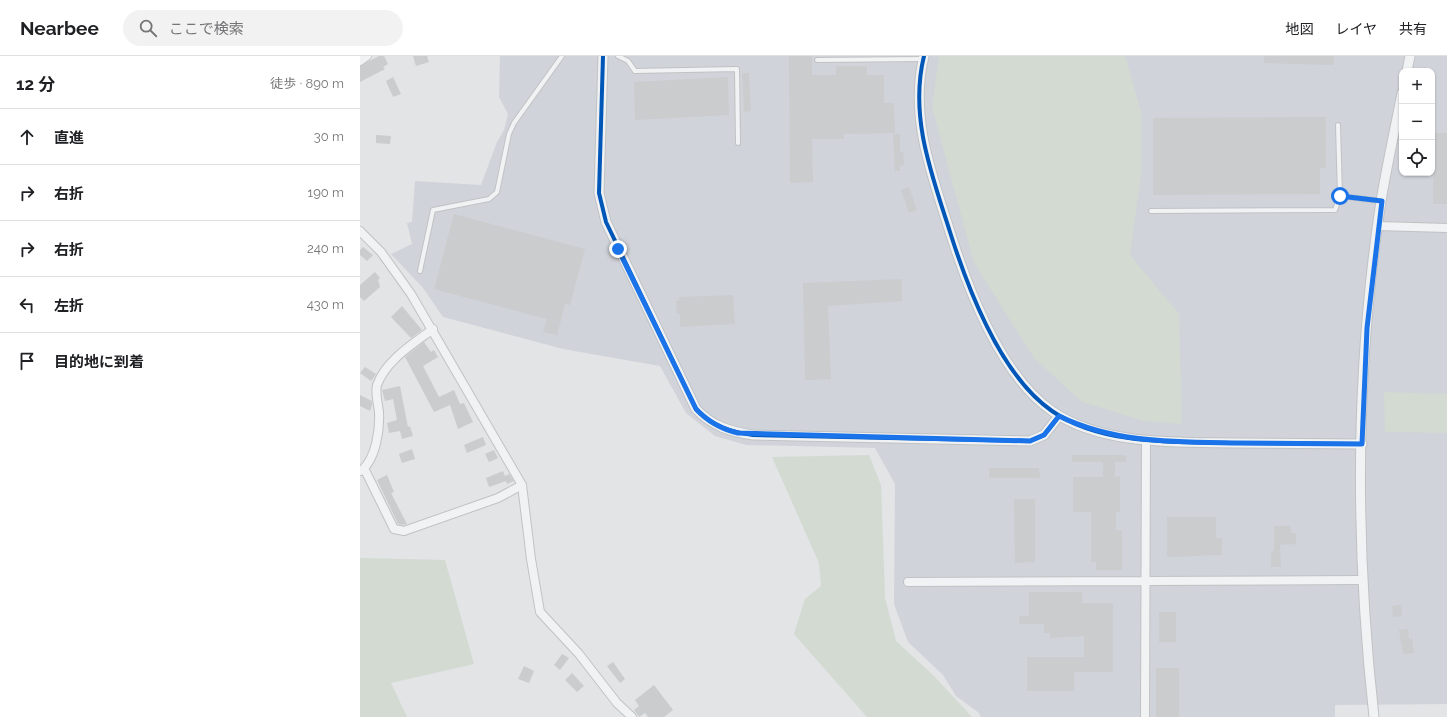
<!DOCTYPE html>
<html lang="ja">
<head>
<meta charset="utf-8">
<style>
	body { margin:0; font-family:Raleway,"Noto Sans JP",sans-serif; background:#f2f2f2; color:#202124 }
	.controls { position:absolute; right:12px; top:12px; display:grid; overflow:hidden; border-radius:8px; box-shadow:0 1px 3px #0004 }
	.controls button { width:36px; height:36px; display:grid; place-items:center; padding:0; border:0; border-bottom:1px solid #e0e0e0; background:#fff; color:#202124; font:20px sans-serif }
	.stop { position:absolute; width:12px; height:12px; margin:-9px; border:3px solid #1a73e8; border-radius:50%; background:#fff }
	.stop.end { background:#1a73e8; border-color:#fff; box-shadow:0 1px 4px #0008 }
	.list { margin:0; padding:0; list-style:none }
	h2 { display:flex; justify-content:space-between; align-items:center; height:52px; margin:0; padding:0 16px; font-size:17px }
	h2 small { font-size:13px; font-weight:400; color:#757577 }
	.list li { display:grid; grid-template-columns:26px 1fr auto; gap:12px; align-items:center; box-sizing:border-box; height:56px; padding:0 16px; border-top:1px solid #e0e0e0 }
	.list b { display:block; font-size:15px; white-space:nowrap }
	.list em { font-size:13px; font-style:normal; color:#757577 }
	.icon { flex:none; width:22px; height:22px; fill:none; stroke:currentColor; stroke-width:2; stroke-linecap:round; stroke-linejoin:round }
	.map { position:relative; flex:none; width:1087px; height:661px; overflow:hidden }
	header { display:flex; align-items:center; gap:24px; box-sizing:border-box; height:56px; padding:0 20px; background:#fff; border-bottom:1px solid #e0e0e0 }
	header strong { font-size:19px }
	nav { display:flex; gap:22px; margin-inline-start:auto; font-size:14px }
	.search { width:280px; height:36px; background:#f2f2f2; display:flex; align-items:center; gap:10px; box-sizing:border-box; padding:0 14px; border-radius:22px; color:#757577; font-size:15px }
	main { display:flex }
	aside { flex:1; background:#fff }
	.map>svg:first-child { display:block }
	.built { fill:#d0d3d9; fill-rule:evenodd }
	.green { fill:#d2dad2 }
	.building { fill:#caccce }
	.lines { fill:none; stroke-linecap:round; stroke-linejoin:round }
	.service-casing { stroke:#c0c2c4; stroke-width:6 }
	.minor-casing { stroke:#c0c2c4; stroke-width:10 }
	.tertiary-casing { stroke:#c0c2c4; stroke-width:11 }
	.service { stroke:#f0f2f3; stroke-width:4 }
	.minor { stroke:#f0f2f3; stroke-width:8 }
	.tertiary { stroke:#f0f2f3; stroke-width:9 }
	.cycleway-casing { stroke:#eff2f5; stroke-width:6 }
	.cycleway { stroke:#0057b8; stroke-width:4 }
	.route { stroke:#1a73e8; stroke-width:5 }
</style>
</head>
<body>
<header>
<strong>Nearbee</strong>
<div class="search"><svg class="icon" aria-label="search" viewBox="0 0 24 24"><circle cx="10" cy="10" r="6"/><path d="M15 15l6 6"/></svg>ここで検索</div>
<nav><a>地図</a><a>レイヤ</a><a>共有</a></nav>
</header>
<main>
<aside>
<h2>12 分<small>徒歩 · 890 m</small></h2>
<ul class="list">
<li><svg class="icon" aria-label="ahead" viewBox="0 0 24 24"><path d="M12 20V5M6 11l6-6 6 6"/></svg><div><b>直進</b></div><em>30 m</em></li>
<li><svg class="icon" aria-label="right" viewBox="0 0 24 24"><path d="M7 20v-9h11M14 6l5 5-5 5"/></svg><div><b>右折</b></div><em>190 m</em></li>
<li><svg class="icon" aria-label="right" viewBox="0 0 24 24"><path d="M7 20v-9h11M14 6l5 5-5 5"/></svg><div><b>右折</b></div><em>240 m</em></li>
<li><svg class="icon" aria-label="left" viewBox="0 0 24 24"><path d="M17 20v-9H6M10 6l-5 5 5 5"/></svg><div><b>左折</b></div><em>430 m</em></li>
<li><svg class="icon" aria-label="arrive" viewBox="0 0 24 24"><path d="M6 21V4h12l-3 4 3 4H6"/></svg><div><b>目的地に到着</b></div></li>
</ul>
</aside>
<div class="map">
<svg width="1087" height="661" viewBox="0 0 1087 661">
	<rect width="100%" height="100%" fill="#e2e4e6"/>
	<path class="built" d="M140 0H1087V648L975 649V661H621L619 657 596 640 583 619 548 586 534 548 535 428 515 392 386 389 355 380 326 357 300 310 203 293 83 261 63 232 31 198 52 188 47 167 52 166 55 125 121 129 137 86 144 74 148 58 139 41ZM1042 15H1072V117H1042Z"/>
	<path class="green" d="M579 0H765L781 55V120L770 199 819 258 822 368 784 365 722 346 674 302 614 207 572 51Z
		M1024 336 1087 338V377L1025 376Z
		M509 399 521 429 525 542 536 585 575 621 612 661H507L434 578 445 543 461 530 459 507 412 401Z
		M0 502 85 504 114 608 31 627 47 661H0Z"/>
	<path class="building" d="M19 0H24L28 8 23 11 25 13 0 26V10Z
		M53 0H67L69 6 56 10Z
		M429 0H452V19H476V10H507V19H524V47H534L535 77 484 78V83H452L453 126 430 127Z
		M904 0H974V9L904 7Z
		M382 17H389L391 55 384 56Z
		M33 21 41 38 33 41 26 25Z
		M368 21 369 59 275 64 274 26Z
		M966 61V112H960V138L793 139V62Z
		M1073 77H1087V148H1073Z
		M533 78H540V96H543L544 109 540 110V115H535Z
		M16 79 31 80 30 88 16 87Z
		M549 131 557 154 549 157 541 134Z
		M94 158 225 193 210 249 205 248 197 279 183 276 187 263 74 233Z
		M3 191 13 199 7 205 0 199V194Z
		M15 216 20 222 18 224 20 231 4 245 0 241V229Z
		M542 223V245L468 250 471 323 445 324 443 227Z
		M373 239 375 268 320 271V258H317L316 245H319V241Z
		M42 250 62 274 51 282 31 261Z
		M64 286 71 296 74 294 78 301 63 310 79 341 94 334 100 348 104 347 113 366 98 373 90 349 74 356 45 301Z
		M5 311 16 318 11 325 0 317Z
		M40 330 48 371 50 370 53 380 42 383 40 375 29 377 27 367 37 364 33 343 25 345 22 334Z
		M0 339 12 345V349L10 355 0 350Z
		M123 381 126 389 107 397 104 389Z
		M52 393 55 403 42 407 39 398Z
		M134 394 138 402 129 406 125 398Z
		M712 399H766V406H755V421L760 420V456H756V474H762V514H736V506H731V456H713V421H743V406H712Z
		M629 412H679L680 422H629Z
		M143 415 145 420 149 418 154 425 147 428 146 425 129 431 126 422Z
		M27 419 34 436 31 437 47 468 43 469 38 468 17 424Z
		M654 443H675V506L655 507Z
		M807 461H856V482H862V499L807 501Z
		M914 470H931V477H936V488L920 489 921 511H911V495H914Z
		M669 536H722V547H753V616H714V635H667V601H724V580L690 582V577H684V568H659V560H669Z
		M1041 549 1042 560 1033 561 1032 550Z
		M799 556H816V586H799Z
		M1048 573 1049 583 1052 582 1054 597 1043 598 1039 574Z
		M202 598 209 602 200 614 194 609Z
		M253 606 265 623 260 627 247 610Z
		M164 610 174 615 169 627 158 623Z
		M796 612H819V661H796Z
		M212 617 224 630 217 636 205 624Z
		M294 629 313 654 304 661H288L285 657 279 661 274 654 279 650 275 644Z"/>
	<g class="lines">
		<defs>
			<path id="service" d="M258 0 268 5 275 15 377 13 378 87
				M457 4 563 3
				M980 140 1021 145
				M791 155 975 154 980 140 978 69
				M60 215 73 154 129 143 137 136 149 78 154 67 202 0"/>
			<path id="minor" d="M0 5 7 0
				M1018 170 1087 172
				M0 175 21 196 51 238 162 429 171 503 180 556 219 598 257 647 272 661
				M4 412 34 473 44 475 138 442 162 429
				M1 415C16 403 20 374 19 356 18 348 15 336 17 329 26 304 53 288 73 273
				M548 526 1002 524
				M785 661 786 384"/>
			<path id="tertiary" d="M243 0 239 137 246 166 336 353C352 370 371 376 393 379L670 385 684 379 699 360
				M564 0C549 61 572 119 590 176 608 233 641 320 692 355 742 390 819 386 878 387 919 387 961 388 1002 388
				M1047 15 1050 0
				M1014 661C995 490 995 315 1021 145 1027 109 1035 73 1042 37"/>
		</defs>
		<use href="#service" class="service-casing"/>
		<use href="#minor" class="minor-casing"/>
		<use href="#tertiary" class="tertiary-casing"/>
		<use href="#service" class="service"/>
		<use href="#minor" class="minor"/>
		<use href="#tertiary" class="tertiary"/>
		<defs>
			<path id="cycleway" d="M243 0 239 137 246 166 336 353C352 370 371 376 393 379L670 385 684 379 699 360
				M564 0C549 61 572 119 590 176 608 233 641 320 692 355 742 390 819 386 878 387 919 387 961 388 1002 388"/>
		</defs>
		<use href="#cycleway" class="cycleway-casing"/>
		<use href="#cycleway" class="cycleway"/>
	</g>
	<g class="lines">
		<path class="route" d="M258 193 336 353C348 366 361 373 378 377L670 385 684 379 699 360C754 387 814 386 874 387 917 387 959 388 1002 388L1007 272 1022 145 980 140"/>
	</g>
</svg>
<div class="controls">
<button>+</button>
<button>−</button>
<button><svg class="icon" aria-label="locate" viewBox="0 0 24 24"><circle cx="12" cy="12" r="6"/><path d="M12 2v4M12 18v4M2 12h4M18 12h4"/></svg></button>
</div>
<div class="stop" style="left:980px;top:140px"></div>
<div class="stop end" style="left:258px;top:193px"></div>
</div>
</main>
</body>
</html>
